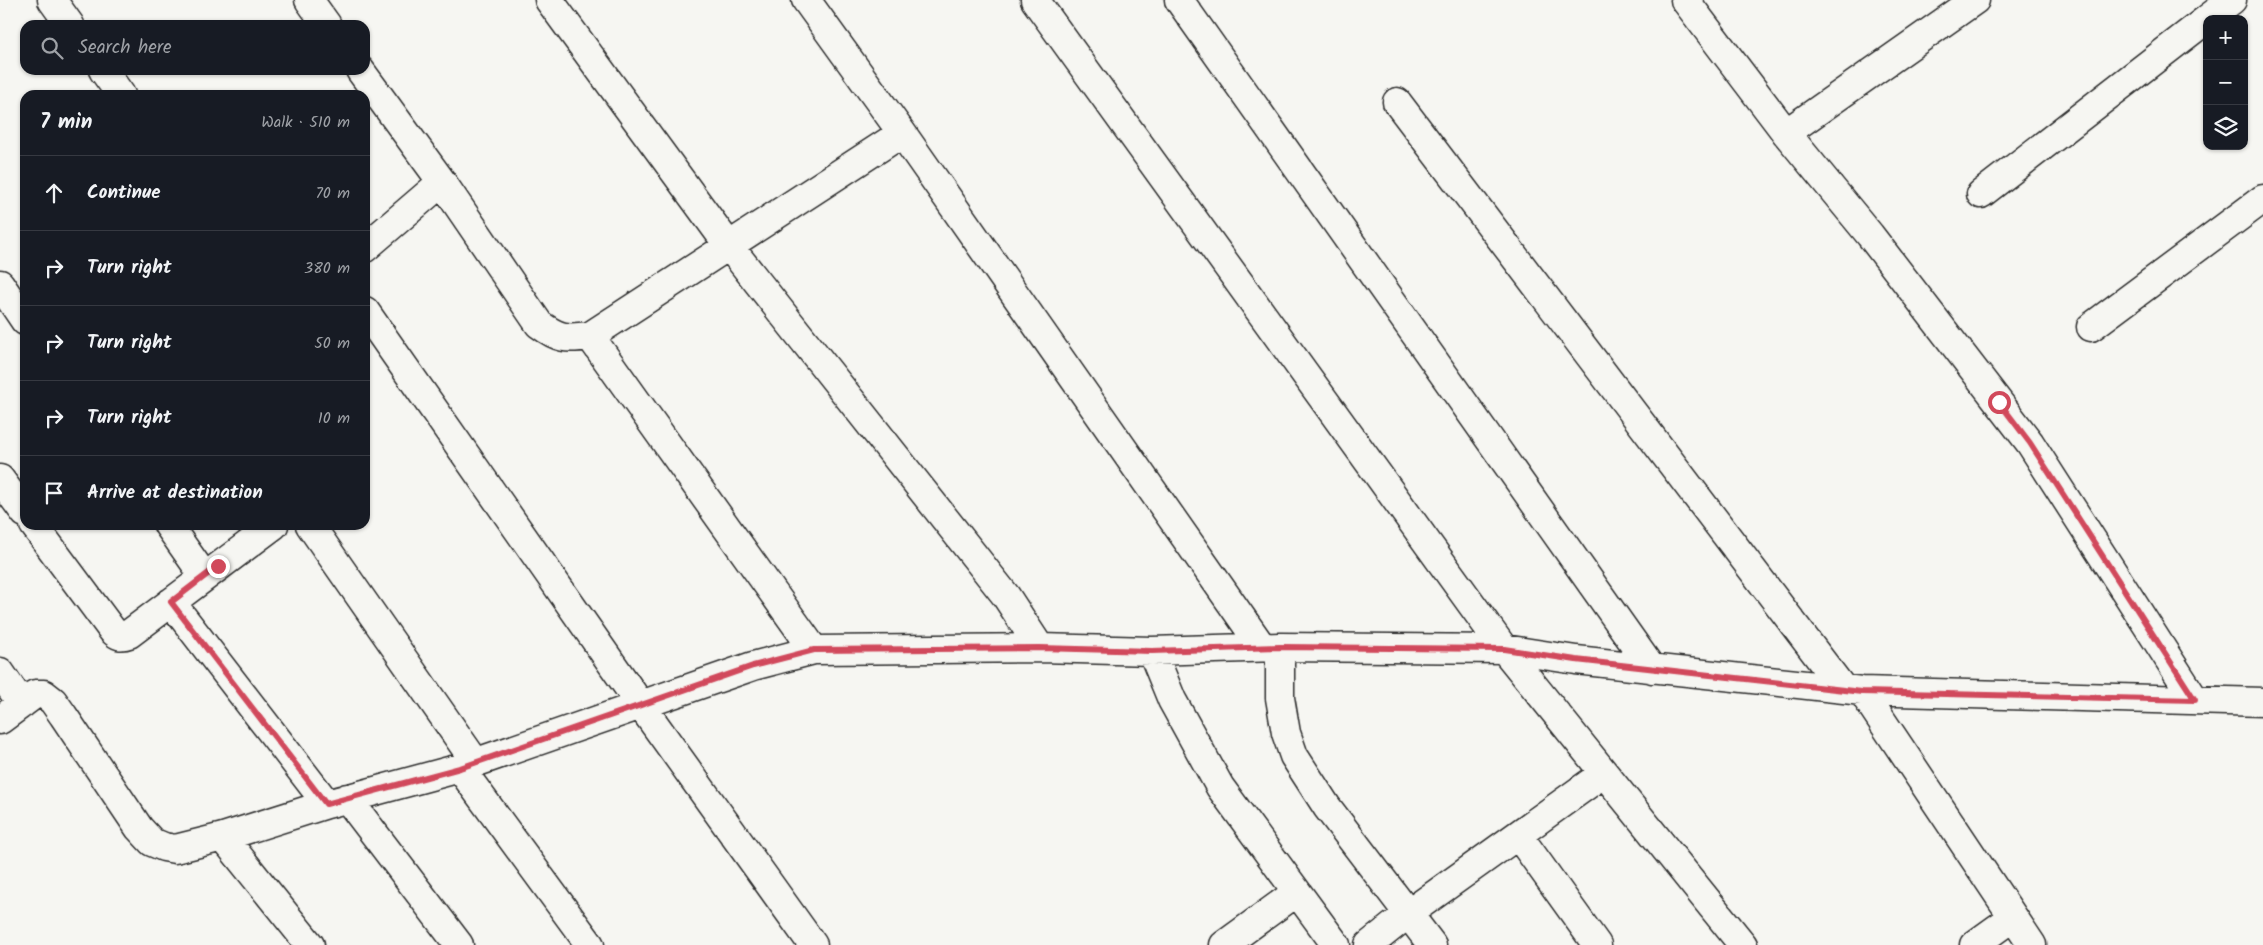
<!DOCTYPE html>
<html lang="en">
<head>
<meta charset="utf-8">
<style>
	body { margin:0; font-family:Kalam,sans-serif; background:#20242c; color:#f1f3f6 }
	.controls { position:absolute; right:15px; top:15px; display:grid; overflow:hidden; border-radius:10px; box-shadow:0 1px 4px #0004 }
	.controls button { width:45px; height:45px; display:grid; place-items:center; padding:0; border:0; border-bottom:1px solid #363941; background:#171b24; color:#f1f3f6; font:25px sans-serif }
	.stop { position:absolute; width:15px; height:15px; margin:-11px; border:4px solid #d1495b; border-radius:50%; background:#fff }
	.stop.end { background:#d1495b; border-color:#fff; box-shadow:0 1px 5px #0008 }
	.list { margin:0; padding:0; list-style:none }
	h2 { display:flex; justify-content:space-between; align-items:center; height:65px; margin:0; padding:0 20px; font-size:21px }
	h2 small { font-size:16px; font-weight:400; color:#9ea1a6 }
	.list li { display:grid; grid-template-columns:32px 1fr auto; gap:15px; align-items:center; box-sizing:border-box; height:75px; padding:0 20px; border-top:1px solid #363941 }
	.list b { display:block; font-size:19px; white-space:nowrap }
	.list em { font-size:16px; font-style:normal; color:#9ea1a6 }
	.icon { flex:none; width:28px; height:28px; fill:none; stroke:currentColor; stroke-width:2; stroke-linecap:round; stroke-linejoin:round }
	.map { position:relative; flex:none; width:2263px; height:945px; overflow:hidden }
	.search { position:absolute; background:#171b24; box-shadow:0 1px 4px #0004; left:20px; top:20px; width:350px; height:55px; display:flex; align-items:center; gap:12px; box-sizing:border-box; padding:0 18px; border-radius:15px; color:#9ea1a6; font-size:19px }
	.panel { position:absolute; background:#171b24; box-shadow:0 1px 4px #0004; left:20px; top:90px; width:350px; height:440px; border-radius:15px }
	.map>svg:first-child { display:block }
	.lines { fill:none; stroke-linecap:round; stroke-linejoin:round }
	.street-casing { stroke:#2b2b2b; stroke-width:31 }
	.street { stroke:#f6f6f2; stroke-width:28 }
	.route { stroke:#d1495b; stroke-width:6 }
</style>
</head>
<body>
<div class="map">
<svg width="2263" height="945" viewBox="0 0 2263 945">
	<rect width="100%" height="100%" fill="#f6f6f2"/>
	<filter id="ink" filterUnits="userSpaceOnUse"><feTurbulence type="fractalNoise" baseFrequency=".02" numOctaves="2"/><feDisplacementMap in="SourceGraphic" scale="10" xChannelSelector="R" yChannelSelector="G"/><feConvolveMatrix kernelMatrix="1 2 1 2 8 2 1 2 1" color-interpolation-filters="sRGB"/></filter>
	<g filter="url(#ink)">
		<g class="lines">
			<defs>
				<path id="street" d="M52 0 70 25
					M309 0 327 25
					M549 0 729 246 1006 596 1040 648
					M806 0 902 133 1262 647
					M1035 0 1504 649 1743 945
					M1179 0 1652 669
					M1685 0 1786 133 1870 235 2030 443 2195 700
					M2207 19 2232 0
					M103 70 121 95
					M360 70 442 182 539 324C559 339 566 339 590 336
					M1397 102 1843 689
					M1786 133 1975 0
					M1981 194 2207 19
					M365 248 442 182
					M0 284 25 321
					M365 311 640 704 813 945
					M2091 327 2263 199
					M0 479 25 513
					M34 525 112 630C118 636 121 637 129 634L274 525
					M168 525 204 576
					M310 525 476 763
					M171 602 327 804
					M1280 647V698L1286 733 1294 756 1327 807 1432 945
					M814 650 590 336 902 133
					M1152 651 1172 700 1220 787 1336 945
					M0 672 22 704
					M1862 691 2032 945
					M0 720 35 694H44L53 701 63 715 139 828 152 842 164 847 175 849 223 837 327 804 460 768 753 666 814 650 1040 648 1152 651 1280 647 1504 649 1576 660 1862 691 2263 702
					M460 768 590 945
					M347 798 459 945
					M1518 835 1597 945
					M223 837 310 945
					M1224 945 1297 892
					M1369 945 1409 913 1604 773
					M1974 945 2013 917"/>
			</defs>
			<use href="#street" class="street-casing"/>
			<use href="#street" class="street"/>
		</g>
	</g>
	<g class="lines" filter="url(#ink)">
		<path class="route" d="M218 566 171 602 326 804 460 768 753 666 814 650 1040 648 1152 651 1280 647 1504 649 1576 660 1862 692 2195 700 2030 443 1999 402"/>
	</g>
</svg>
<div class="controls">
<button>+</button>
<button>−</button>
<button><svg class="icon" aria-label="layers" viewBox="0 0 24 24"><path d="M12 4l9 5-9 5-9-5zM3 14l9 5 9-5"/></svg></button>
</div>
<div class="stop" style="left:1999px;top:402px"></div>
<div class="stop end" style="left:218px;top:566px"></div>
<div class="search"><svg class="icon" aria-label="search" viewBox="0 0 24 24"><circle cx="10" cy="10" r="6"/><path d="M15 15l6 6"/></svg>Search here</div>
<section class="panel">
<h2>7 min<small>Walk · 510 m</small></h2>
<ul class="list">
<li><svg class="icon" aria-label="ahead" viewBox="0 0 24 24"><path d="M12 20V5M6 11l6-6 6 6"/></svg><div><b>Continue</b></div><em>70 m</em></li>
<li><svg class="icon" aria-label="right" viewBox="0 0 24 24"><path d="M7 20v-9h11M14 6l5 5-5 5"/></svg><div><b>Turn right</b></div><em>380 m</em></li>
<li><svg class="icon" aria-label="right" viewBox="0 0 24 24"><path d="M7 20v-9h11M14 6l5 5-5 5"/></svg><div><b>Turn right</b></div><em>50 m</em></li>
<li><svg class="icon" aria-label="right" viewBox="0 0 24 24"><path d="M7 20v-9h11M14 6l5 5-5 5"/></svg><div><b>Turn right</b></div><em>10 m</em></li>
<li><svg class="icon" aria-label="arrive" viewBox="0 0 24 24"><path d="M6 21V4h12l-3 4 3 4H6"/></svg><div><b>Arrive at destination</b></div></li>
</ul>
</section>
</div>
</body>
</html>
